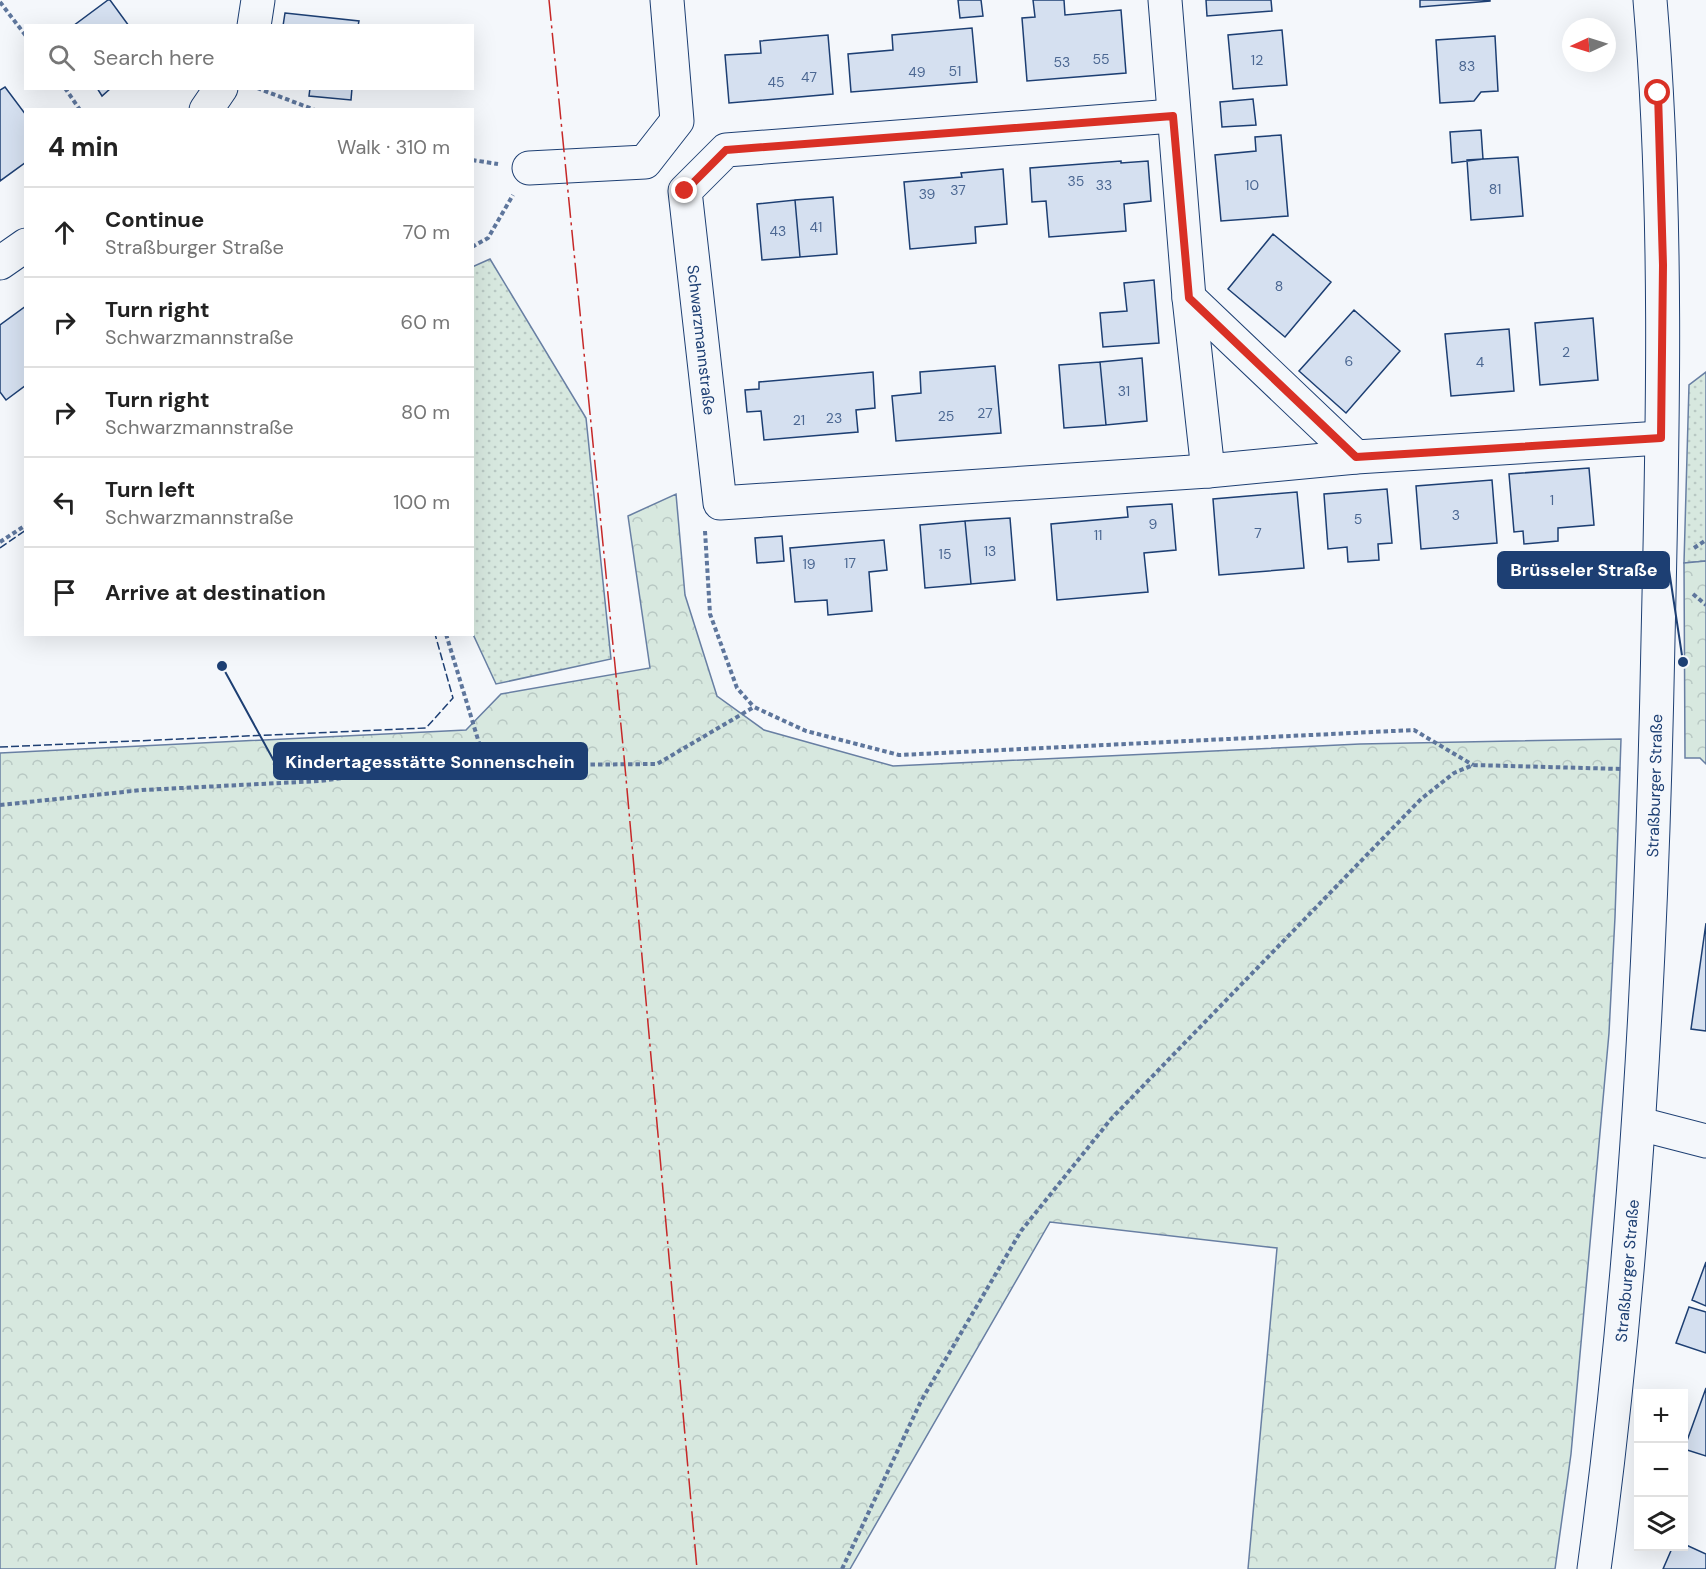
<!DOCTYPE html>
<html lang="en">
<head>
<meta charset="utf-8">
<style>
	body { margin:0; font-family:"DM Sans",sans-serif; background:#f6f6f6; color:#222 }
	.controls { position:absolute; right:18px; bottom:18px; display:grid; overflow:hidden; border-radius:0px; box-shadow:0 6px 24px #0002 }
	.controls button { width:54px; height:54px; display:grid; place-items:center; padding:0; border:0; border-bottom:2px solid #e0e0e0; background:#fff; color:#222; font:30px sans-serif }
	.compass { position:absolute; left:1562px; top:18px; width:54px; height:54px; border-radius:50%; background:#fff; box-shadow:0 6px 24px #0002; rotate:266deg }
	.stop { position:absolute; width:18px; height:18px; margin:-14px; border:4px solid #d93025; border-radius:50%; background:#fff }
	.stop.end { background:#d93025; border-color:#fff; box-shadow:0 2px 6px #0008 }
	.list { margin:0; padding:0; list-style:none }
	h2 { display:flex; justify-content:space-between; align-items:center; height:78px; margin:0; padding:0 24px; font-size:26px }
	h2 small { font-size:20px; font-weight:400; color:#767676 }
	.list li { display:grid; grid-template-columns:39px 1fr auto; gap:18px; align-items:center; box-sizing:border-box; height:90px; padding:0 24px; border-top:2px solid #e0e0e0 }
	.list b { display:block; font-size:22px; white-space:nowrap }
	.list p { margin:0; font-size:20px; white-space:nowrap; color:#767676 }
	.list em { font-size:20px; font-style:normal; color:#767676 }
	.icon { flex:none; width:33px; height:33px; fill:none; stroke:currentColor; stroke-width:2; stroke-linecap:round; stroke-linejoin:round }
	.map { position:relative; flex:none; width:1706px; height:1569px; overflow:hidden }
	.search { position:absolute; background:#fff; box-shadow:0 6px 24px #0002; left:24px; top:24px; width:450px; height:66px; display:flex; align-items:center; gap:15px; box-sizing:border-box; padding:0 21px; border-radius:0px; color:#767676; font-size:22px }
	.panel { position:absolute; background:#fff; box-shadow:0 6px 24px #0002; left:24px; top:108px; width:450px; height:528px; border-radius:0px }
	.map>svg:first-child { display:block }
	.grass { fill:url(#grass-dots); stroke:#687fa3; stroke-width:1.5 }
	.forest { fill:url(#forest-crowns); stroke:#687fa3; stroke-width:1.5 }
	.building { fill:#d5e0f0; stroke:#1d3f73; stroke-width:1.5 }
	.lines { fill:none; stroke-linecap:round; stroke-linejoin:round }
	.minor-casing { stroke:#1d3f73; stroke-width:35 }
	.path { stroke:#5e769c; stroke-width:4; stroke-dasharray:4.5 3; stroke-linecap:butt }
	.minor { stroke:#f4f7fb; stroke-width:33 }
	.fence { stroke:#1d3f73; stroke-width:1.5; stroke-dasharray:8 3; stroke-linecap:butt }
	.power { stroke:#c62828; stroke-width:1.5; stroke-dasharray:21 4.5 3 4.5; stroke-linecap:butt }
	.route { stroke:#d93025; stroke-width:8 }
	.labels { text-anchor:middle; stroke-width:4.5; stroke-linejoin:round; paint-order:stroke }
	.number-label { font-size:14px; fill:#4b6792 }
	.street-label { font-size:16px; fill:#1d3f73; stroke:#f4f7fb }
	.leader { fill:none; stroke:#1d3f73; stroke-width:2 }
	.callout-dot { fill:#1d3f73; stroke:#f4f7fb; stroke-width:2 }
	.callout { fill:#1d3f73; stroke:#1d3f73; stroke-width:2 }
	.callout-label { font-size:18px; text-anchor:middle; font-weight:bold; fill:#fff }
</style>
</head>
<body>
<div class="map">
<svg width="1706" height="1569" viewBox="0 0 1706 1569">
	<defs>
		<pattern id="grass-dots" width="8" height="8" patternUnits="userSpaceOnUse" patternTransform="scale(1.5)"><rect width="8" height="8" fill="#d7e8df"/><path d="M2 2h.1M6 6h.1" fill="none" stroke="#b8c8c3" stroke-width="1.8" stroke-linecap="round"/></pattern>
		<pattern id="forest-crowns" width="20" height="18" patternUnits="userSpaceOnUse" patternTransform="scale(1.5)"><rect width="20" height="18" fill="#d7e8df"/><path d="M2 6a3 3 0 1 1 6 0M12 15a3 3 0 1 1 6 0" fill="none" stroke="#b8c8c3"/></pattern>
	</defs>
	<rect width="100%" height="100%" fill="#f4f7fb"/>
	<path class="grass" d="M490 259 586 418 611 659 496 684 472 632V267Z
		M1706 372V561L1684 563 1689 385Z"/>
	<path class="forest" d="M676 494 685 595 717 696 764 730 893 766 1360 744 1621 739 1615 917 1609 1033 1571 1454 1555 1569H1248L1277 1248 1050 1222 850 1569H0V753L466 730 501 694 650 668 628 516Z
		M1706 561V764L1700 758H1685L1684 563Z"/>
	<path class="building" d="M108 0H110L129 26H73Z
		M958 0H981L983 16 960 18Z
		M1033 0H1064L1065 15 1121 10 1126 73 1027 81 1022 18 1035 17Z
		M1206 0H1271L1272 11 1207 16Z
		M1420 0H1490V1L1420 7Z
		M285 13 359 21 358 26H283Z
		M972 28 977 82 851 92 848 54 893 50 892 35Z
		M1282 30 1287 85 1233 89 1228 35Z
		M828 35 833 94 729 103 725 55 761 53 760 41Z
		M1495 36 1498 91 1481 92 1474 101 1440 103 1436 40Z
		M5 87 26 115V162L0 181V90Z
		M97 88H111L102 96Z
		M310 88H352L351 100 309 96Z
		M1253 99 1256 125 1222 127 1220 102Z
		M1481 130 1483 159 1452 163 1450 132Z
		M1281 135 1288 216 1221 221 1215 155 1256 151 1255 137Z
		M1518 157 1523 216 1471 220 1467 160Z
		M1121 161V163L1148 161 1151 201 1124 204 1126 231 1049 237 1046 201 1032 202 1030 168Z
		M1003 169 1007 224 975 227 976 243 910 249 904 182 962 177 961 173Z
		M833 197 837 254 800 257 795 200Z
		M795 200 800 257 762 260 757 204Z
		M1273 234 1331 282 1285 337 1228 289Z
		M1154 280 1159 343 1103 347 1100 313 1127 311 1124 283Z
		M26 306V385L6 400 0 392V325Z
		M1354 310 1400 351 1346 413 1299 371Z
		M1593 318 1598 380 1540 385 1535 323Z
		M1509 329 1514 391 1451 396 1445 334Z
		M1142 358 1147 421 1106 425 1100 362Z
		M1100 362 1106 425 1064 428 1059 365Z
		M995 366 1001 433 896 441 892 396 921 393 920 372Z
		M873 372 875 408 856 410 858 432 764 440 761 411 747 412 745 390 759 389V382Z
		M1589 468 1594 525 1558 528V541L1524 544 1523 531 1514 532 1509 474Z
		M1492 480 1497 543 1421 549 1416 486Z
		M1387 489 1392 543 1378 544 1379 560 1348 562 1347 547 1328 549 1324 494Z
		M1297 492 1304 568 1219 575 1213 499Z
		M1172 504 1176 550 1144 553 1148 592 1057 600 1051 524 1128 517 1127 507Z
		M1010 518 1015 580 971 584 965 521Z
		M965 521 971 584 925 588 920 525Z
		M782 536 784 561 757 563 755 538Z
		M884 540 887 570 869 572 872 611 828 615 827 600 795 602 790 548Z
		M1706 923V1031L1691 1029Z
		M1706 1262V1306L1692 1300Z
		M1689 1307 1706 1312V1353L1676 1343Z
		M1706 1388V1456L1684 1449Z
		M1684 1544 1706 1554V1569H1663L1673 1546H1684Z"/>
	<g class="lines">
		<defs>
			<g id="minor">
				<path d="M1165 0 1189 298 1208 471 1356 457 1661 438"/>
				<path d="M254 26 258 0"/>
				<path d="M206 110 221 88"/>
				<path id="s1" d="M1173 116 726 150 685 191 720 503 1208 471"/>
				<path d="M529 168 645 162 677 121 667 0"/>
				<path d="M0 263 26 245"/>
				<path d="M1189 298 1356 457"/>
				<path d="M1640 1124 1706 1141"/>
				<path id="s2" d="M1594 1569C1636 1261 1652 950 1658 640 1663 426 1668 212 1650 0"/>
			</g>
		</defs>
		<use href="#minor" class="minor-casing"/>
		<path class="path" d="M0 2 26 36
			M65 88 80 110
			M257 88 315 110
			M472 160 498 164
			M472 247 488 238 513 195
			M705 531 710 614 737 688 754 707
			M0 542 26 525
			M1694 548 1706 540
			M1693 594 1706 605
			M446 634 486 766
			M0 805 142 790 320 781 432 766 657 764 754 707 806 731 899 755 1414 730 1473 765
			M842 1569 921 1401 1021 1231 1111 1119 1421 799 1454 773 1473 765 1622 769"/>
		<use href="#minor" class="minor"/>
		<path class="fence" d="M0 548 26 530
			M0 747 426 728 453 698 435 634"/>
		<path class="power" d="M549 0 624 756 697 1569"/>
	</g>
	<g class="lines">
		<path class="route" d="M685 191 726 150 1173 116 1189 298 1356 457 1661 438 1663 265 1658 93"/>
	</g>
	<g class="labels">
		<g class="number-label">
			<text x="1101" y="64">55</text>
			<text x="1257" y="65">12</text>
			<text x="1062" y="67">53</text>
			<text x="1467" y="71">83</text>
			<text x="955" y="76">51</text>
			<text x="917" y="77">49</text>
			<text x="809" y="82">47</text>
			<text x="776" y="87">45</text>
			<text x="1076" y="186">35</text>
			<text x="1104" y="190">33</text>
			<text x="1252" y="190">10</text>
			<text x="1495" y="194">81</text>
			<text x="958" y="195">37</text>
			<text x="927" y="199">39</text>
			<text x="816" y="232">41</text>
			<text x="778" y="236">43</text>
			<text x="1279" y="291">8</text>
			<text x="1566" y="357">2</text>
			<text x="1349" y="366">6</text>
			<text x="1480" y="367">4</text>
			<text x="1124" y="396">31</text>
			<text x="985" y="418">27</text>
			<text x="946" y="421">25</text>
			<text x="834" y="423">23</text>
			<text x="799" y="425">21</text>
			<text x="1552" y="505">1</text>
			<text x="1456" y="520">3</text>
			<text x="1358" y="524">5</text>
			<text x="1153" y="529">9</text>
			<text x="1258" y="538">7</text>
			<text x="1098" y="540">11</text>
			<text x="990" y="556">13</text>
			<text x="945" y="559">15</text>
			<text x="850" y="568">17</text>
			<text x="809" y="569">19</text>
		</g>
		<g class="street-label">
			<text dy="6" stroke="none"><textPath href="#s1" startOffset="656">Schwarzmannstraße</textPath></text>
			<text dy="6" stroke="none"><textPath href="#s2" startOffset="786">Straßburger Straße</textPath></text>
			<text dy="6" stroke="none"><textPath href="#s2" startOffset="300">Straßburger Straße</textPath></text>
		</g>
	</g>
	<path class="leader" d="M1683 662L1669 570M222 666L274 761"/>
	<g class="callout-dot">
		<circle cx="1683" cy="662" r="6"/>
		<circle cx="222" cy="666" r="6"/>
	</g>
	<g class="callout">
		<rect x="1498" y="552" width="171" height="36" rx="6"/>
		<rect x="274" y="743" width="313" height="36" rx="6"/>
	</g>
	<g class="callout-label">
		<text x="1584" y="576">Brüsseler Straße</text>
		<text x="430" y="768">Kindertagesstätte Sonnenschein</text>
	</g>
</svg>
<div class="controls">
<button>+</button>
<button>−</button>
<button><svg class="icon" aria-label="layers" viewBox="0 0 24 24"><path d="M12 4l9 5-9 5-9-5zM3 14l9 5 9-5"/></svg></button>
</div>
<svg class="compass" viewBox="-18 -18 36 36"><path d="M0-13l5 13h-10z" fill="#e53935"/><path d="M0 13l5-13h-10z" fill="#767676"/></svg>
<div class="stop" style="left:1658px;top:93px"></div>
<div class="stop end" style="left:685px;top:191px"></div>
<div class="search"><svg class="icon" aria-label="search" viewBox="0 0 24 24"><circle cx="10" cy="10" r="6"/><path d="M15 15l6 6"/></svg>Search here</div>
<section class="panel">
<h2>4 min<small>Walk · 310 m</small></h2>
<ul class="list">
<li><svg class="icon" aria-label="ahead" viewBox="0 0 24 24"><path d="M12 20V5M6 11l6-6 6 6"/></svg><div><b>Continue</b><p>Straßburger Straße</p></div><em>70 m</em></li>
<li><svg class="icon" aria-label="right" viewBox="0 0 24 24"><path d="M7 20v-9h11M14 6l5 5-5 5"/></svg><div><b>Turn right</b><p>Schwarzmannstraße</p></div><em>60 m</em></li>
<li><svg class="icon" aria-label="right" viewBox="0 0 24 24"><path d="M7 20v-9h11M14 6l5 5-5 5"/></svg><div><b>Turn right</b><p>Schwarzmannstraße</p></div><em>80 m</em></li>
<li><svg class="icon" aria-label="left" viewBox="0 0 24 24"><path d="M17 20v-9H6M10 6l-5 5 5 5"/></svg><div><b>Turn left</b><p>Schwarzmannstraße</p></div><em>100 m</em></li>
<li><svg class="icon" aria-label="arrive" viewBox="0 0 24 24"><path d="M6 21V4h12l-3 4 3 4H6"/></svg><div><b>Arrive at destination</b></div></li>
</ul>
</section>
</div>
</body>
</html>
